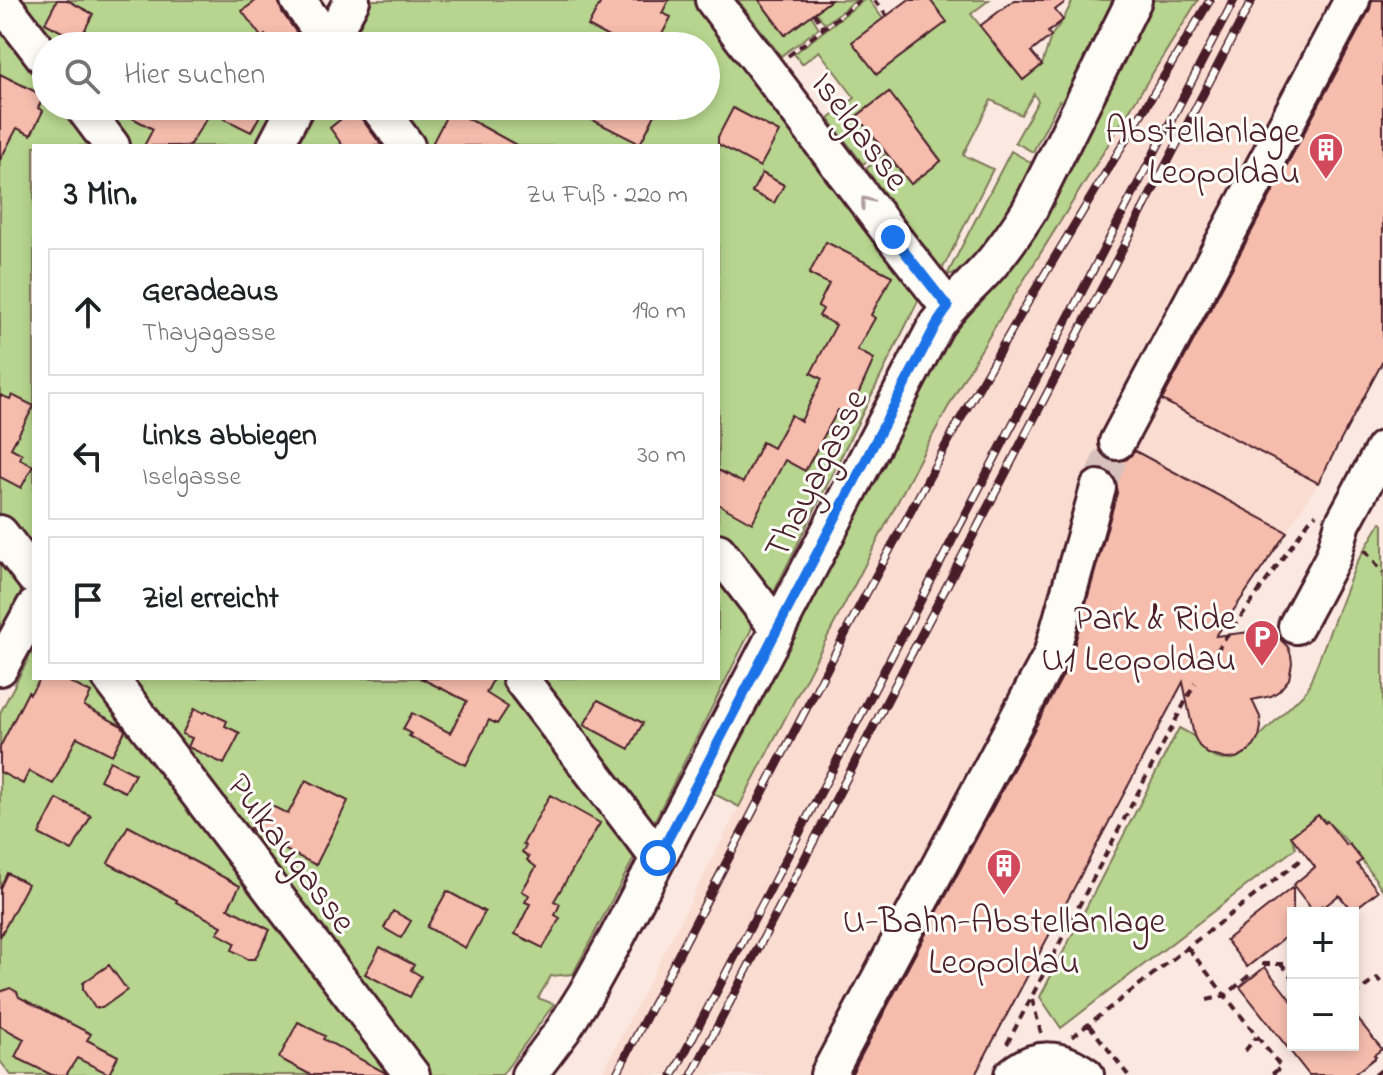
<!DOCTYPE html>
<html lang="de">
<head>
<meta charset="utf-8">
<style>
	body { margin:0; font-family:"Indie Flower",sans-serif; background:#f2f2f2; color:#202124 }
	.controls { position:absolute; right:24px; bottom:24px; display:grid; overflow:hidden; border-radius:0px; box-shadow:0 4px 12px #0003 }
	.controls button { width:72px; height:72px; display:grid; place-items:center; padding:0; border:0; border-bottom:2px solid #e0e0e0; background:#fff; color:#202124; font:40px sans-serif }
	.stop { position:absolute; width:24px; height:24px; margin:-18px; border:6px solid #1a73e8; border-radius:50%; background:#fff }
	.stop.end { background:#1a73e8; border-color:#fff; box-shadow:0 2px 8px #0008 }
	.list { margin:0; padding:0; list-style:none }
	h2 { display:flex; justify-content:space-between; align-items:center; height:104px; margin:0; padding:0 32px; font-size:34px }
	h2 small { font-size:26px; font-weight:400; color:#757577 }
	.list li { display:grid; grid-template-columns:52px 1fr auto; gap:24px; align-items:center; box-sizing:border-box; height:128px; margin:0 16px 16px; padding:0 16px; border:2px solid #e0e0e0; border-radius:0px }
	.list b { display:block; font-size:30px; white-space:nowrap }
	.list p { margin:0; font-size:26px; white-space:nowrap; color:#757577 }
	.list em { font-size:26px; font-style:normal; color:#757577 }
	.icon { flex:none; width:44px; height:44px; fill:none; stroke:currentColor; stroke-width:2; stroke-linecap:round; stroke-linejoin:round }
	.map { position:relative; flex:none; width:1383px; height:1075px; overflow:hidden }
	.search { position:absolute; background:#fff; box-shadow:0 4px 12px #0003; left:32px; top:32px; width:688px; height:88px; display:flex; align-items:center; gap:20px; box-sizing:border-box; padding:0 28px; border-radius:44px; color:#757577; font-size:30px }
	.panel { position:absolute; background:#fff; box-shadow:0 4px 12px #0003; left:32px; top:144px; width:688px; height:536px; border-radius:0px }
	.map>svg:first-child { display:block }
	.built { fill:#fadcd1 }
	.green { fill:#b7d58e; stroke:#807a5c; stroke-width:2 }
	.building { fill:#f6bdad; stroke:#4a1f2b; stroke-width:2 }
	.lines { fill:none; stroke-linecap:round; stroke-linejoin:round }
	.minor-tunnel { stroke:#d8c1bd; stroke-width:34; stroke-dasharray:34 17; stroke-linecap:butt }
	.minor-casing { stroke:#4a1f2b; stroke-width:40 }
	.path { stroke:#4a1f2b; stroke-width:4; stroke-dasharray:8 6; stroke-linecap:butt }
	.minor { stroke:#fdfcf7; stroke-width:34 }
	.rail-casing { stroke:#4a1f2b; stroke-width:9 }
	.rail { stroke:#fdfcf7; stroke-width:6; stroke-dasharray:18; stroke-linecap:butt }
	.oneway { stroke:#ac999b }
	.route { stroke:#1a73e8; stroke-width:10 }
	.labels { text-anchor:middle; stroke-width:6; stroke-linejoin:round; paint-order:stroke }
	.poi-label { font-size:36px; fill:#4a1f2b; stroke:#fdfcf7; text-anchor:end }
	.street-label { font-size:36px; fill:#4a1f2b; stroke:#fdfcf7 }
</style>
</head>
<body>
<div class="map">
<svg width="1383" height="1075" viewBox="0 0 1383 1075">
	<rect width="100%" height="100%" fill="#fbe9e1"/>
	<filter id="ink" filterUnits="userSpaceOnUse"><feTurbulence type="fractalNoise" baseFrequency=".0125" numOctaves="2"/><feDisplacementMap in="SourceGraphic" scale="16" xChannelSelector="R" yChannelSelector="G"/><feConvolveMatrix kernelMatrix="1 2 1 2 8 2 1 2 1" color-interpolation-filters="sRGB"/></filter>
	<g filter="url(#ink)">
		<path class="built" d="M1198 0H1383V361L1318 483 1287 532 1179 690 975 1075H601L739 807 923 453 963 380 999 320Z"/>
		<path class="green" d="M12 0H288L311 46H47Z
			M373 0H697L921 295 772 596 718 540V146H418L388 106H706V46H352L351 41Z
			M738 0H764L761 3 785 35 811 15 819 28 781 56Z
			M831 0H856L825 24 816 12Z
			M864 0H869L883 19 853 42 877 74 946 22 930 0H989L971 14 1023 80 1042 65 1051 36 1063 20 1073 0H1122L1070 105 1059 101 1033 152 1015 142 1038 101 1034 94 1021 115 991 100 963 155 993 169 942 270 866 169 886 153 894 164 941 160 889 92 857 116 883 149 863 164 829 119 855 98 819 51 802 64 794 54Z
			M1149 0H1198L999 320 963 380 923 453 739 807 707 790 945 330Z
			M0 13 46 73V106H71L101 146H34V560L0 518Z
			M94 106H280L259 146H124Z
			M318 106H365L395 146H297Z
			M1011 151 1032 163 1037 168 1036 174 970 270 947 275Z
			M1381 522 1383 525V890C1364 863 1345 834 1318 815L1291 836 1296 848 1061 1028 1040 997 1179 728C1185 731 1191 734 1196 738 1201 743 1203 750 1209 754 1227 768 1250 754 1259 737L1307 690 1356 564Z
			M0 551 22 580 24 592 0 639Z
			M718 572 751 615V630L653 824 529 678H718Z
			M34 648V678H96L401 1075H11L0 1061V713Z
			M121 678H507L633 843 635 856 573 974 551 976 538 998 554 1004 502 1075H427Z"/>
		<path class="building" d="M57 0H67L93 14 79 41 45 23Z
			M257 0H278L282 12 306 46H274L265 35 262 38 242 11Z
			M602 0H669L662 13 671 17 656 46H625L588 26Z
			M759 0H831L785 35Z
			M908 0H930L947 22 877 74 852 42Z
			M1014 0H1068L1055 10 1063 20 1048 32 1051 36 1031 52 1042 65 1023 80 980 26Z
			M1372 0H1383V361L1318 483 1162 400 1370 9Z
			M0 74 44 96 38 108 43 111 31 135 17 128 0 160Z
			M889 92 941 161 911 184 857 116Z
			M110 106H265L251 132 211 112 189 146H144L153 129Z
			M357 106 361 118 382 146H343L330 128Z
			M565 106H647L657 111 640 144Z
			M733 108 779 132 760 167 718 144V137Z
			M450 109 480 125 518 146H431Z
			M762 173 784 185 774 203 752 192Z
			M826 242 892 276 871 315 875 318 857 350 874 359 849 415 838 410 805 471 785 460 752 523 718 504V470L743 483 762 442 773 448 791 415 801 421 822 379 811 373 836 325 819 316 823 309 818 306 829 284 809 274Z
			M0 395 10 399 12 395 34 406 11 448 22 454 20 459 33 466 21 488 0 477Z
			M1135 451 1287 532 1216 636 1259 631 1270 633 1279 638 1288 647 1291 655 1292 663 1289 679 1279 691 1271 696 1252 700 1260 717 1261 727 1259 737 1254 746 1246 753 1236 758 1226 759 1208 754 1199 746 1194 736 1183 682 975 1075H851L1069 664 1117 493V484L1113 475 1104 469H1094L1100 452 1107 459 1117 462 1127 459Z
			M41 678H62L91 693 84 706 122 726 125 731 112 755 77 737 53 784 29 771 23 784 0 772V747L28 692 30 694Z
			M420 678H494L486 693 508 707 497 724 489 720 466 765 409 736 411 734 403 729 412 713 450 733 467 701Z
			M598 700 643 723 629 749 584 725Z
			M195 708 204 713 206 711 227 721 225 726 240 733 224 764 188 747 192 738 182 734Z
			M110 761 135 774 125 792 100 780Z
			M306 780 348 801 316 865 259 837 260 834 250 829 264 802 288 814Z
			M550 795 600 823 554 901 560 904 555 915 560 918 543 948 515 934 530 904 525 902 529 895 522 891 536 867 527 860 529 857 522 852 526 846 523 844Z
			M57 799 91 816 72 851 39 834Z
			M1318 815 1325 823 1327 821 1346 845 1349 844 1362 860 1357 864 1378 891 1352 911 1339 895 1324 907 1322 905 1314 912 1293 885 1315 867 1291 836Z
			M128 826 240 886 228 908 270 930 255 959H248L232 950 235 943 217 933 222 926 176 902 177 900 108 863Z
			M7 873 28 884 0 937V888Z
			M1293 887V931L1247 967 1226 940Z
			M447 891 485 912 465 948 427 927Z
			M393 911 411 921 401 938 384 928Z
			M380 947 414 965 411 970 421 976 410 997 365 974Z
			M109 965 127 990 102 1008H95L83 990V983Z
			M1265 967 1293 1003V1045H1353V1013L1382 1049 1374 1055 1376 1057 1353 1075H1309L1240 987Z
			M10 988 17 992 19 997 91 1034 87 1040 118 1056 109 1074 77 1058 66 1075H52L15 1057 24 1039 0 1026V992Z
			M298 1022 325 1036 323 1039 384 1072 387 1075H311L279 1058Z"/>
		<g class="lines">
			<path class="minor-tunnel" d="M1098 488 1117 442"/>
			<defs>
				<path id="minor" d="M0 0 46 60
					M298 0 331 46
					M713 0 893 237 948 307
					M327 46 352 0
					M82 106 112 146
					M377 106 407 146
					M275 146 296 106
					M1117 442 1352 0
					M0 533 34 577
					M718 551 778 629
					M1296 626 1333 557 1343 523 1383 449
					M0 668 34 607
					M110 678 412 1075
					M520 678 658 858
					M529 1075 563 1030 586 993 616 939 936 325C950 305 967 290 983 273 1001 254 1015 233 1029 211L1134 0
					M828 1075 1051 655 1098 488
					M1012 1075C1036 1055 1061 1056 1086 1075"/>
			</defs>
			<use href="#minor" class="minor-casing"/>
			<path class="path" d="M874 0 887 16
				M814 13 824 28
				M788 56 860 0
				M1365 550 1383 573
				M1208 663 1309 521 1316 514
				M1188 948 1281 1067 1271 1075
				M1281 963 1293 979
				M1262 964H1293
				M1353 996 1377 978 1383 985
				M1032 999 1041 1033
				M1207 1000 1225 996 1252 973
				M1089 1025 1128 1075
				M1072 1037 1303 858
				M1007 1044 1195 683
				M1245 1051 1256 1037
				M1375 1075 1383 1069"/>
			<use href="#minor" class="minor"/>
			<defs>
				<path id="rail" d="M616 1075 858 609 957 425 1025 307 1210 0
					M673 1075 1234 0
					M692 1075 1252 0"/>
			</defs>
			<use href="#rail" class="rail-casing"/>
			<use href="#rail" class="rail"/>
		</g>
		<defs><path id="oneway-chevron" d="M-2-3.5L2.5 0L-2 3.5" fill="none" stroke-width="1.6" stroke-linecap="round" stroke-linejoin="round" transform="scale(2)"/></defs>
		<use class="oneway" href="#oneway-chevron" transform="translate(866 202) rotate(-127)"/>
	</g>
	<g class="lines" filter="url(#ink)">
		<path class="route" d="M658 858 936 325 948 307 893 237"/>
	</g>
	<defs>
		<symbol id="building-pin" viewBox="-11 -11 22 30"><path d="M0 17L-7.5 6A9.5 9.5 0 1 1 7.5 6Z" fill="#d1495b" stroke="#fdfcf7"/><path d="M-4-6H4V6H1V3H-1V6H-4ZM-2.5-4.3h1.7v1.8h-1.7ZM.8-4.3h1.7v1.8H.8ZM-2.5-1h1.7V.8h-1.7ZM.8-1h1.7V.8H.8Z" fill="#fff"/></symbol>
		<symbol id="parking-pin" viewBox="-11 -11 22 30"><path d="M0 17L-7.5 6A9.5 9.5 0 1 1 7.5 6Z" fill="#d1495b" stroke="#fdfcf7"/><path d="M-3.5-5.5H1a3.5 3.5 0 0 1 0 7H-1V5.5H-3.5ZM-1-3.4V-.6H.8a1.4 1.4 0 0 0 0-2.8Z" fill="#fff"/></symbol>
	</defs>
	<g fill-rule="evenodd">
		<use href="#building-pin" x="1306" y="130" width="40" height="54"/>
		<use href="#parking-pin" x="1242" y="617" width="40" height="54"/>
		<use href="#building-pin" x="984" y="846" width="40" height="54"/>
	</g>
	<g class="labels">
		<g class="poi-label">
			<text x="1300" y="142">Abstellanlage<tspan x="1300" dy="41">Leopoldau</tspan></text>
			<text x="1236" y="629">Park &amp; Ride<tspan x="1236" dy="41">U1 Leopoldau</tspan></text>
			<text x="1004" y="932" text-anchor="middle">U-Bahn-Abstellanlage<tspan x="1004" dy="41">Leopoldau</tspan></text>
		</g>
		<g class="street-label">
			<text transform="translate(862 130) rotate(53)" y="13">Iselgasse</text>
			<text transform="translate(814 473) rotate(-63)" y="13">Thayagasse</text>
			<text transform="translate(293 852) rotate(53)" y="13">Pulkaugasse</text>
		</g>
	</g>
</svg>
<div class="controls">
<button>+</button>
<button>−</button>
</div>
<div class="stop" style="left:658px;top:858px"></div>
<div class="stop end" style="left:893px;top:237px"></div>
<div class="search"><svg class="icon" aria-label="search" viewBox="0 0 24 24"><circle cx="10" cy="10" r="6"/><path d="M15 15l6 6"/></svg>Hier suchen</div>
<section class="panel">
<h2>3 Min.<small>Zu Fuß · 220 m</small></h2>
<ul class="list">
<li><svg class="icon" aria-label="ahead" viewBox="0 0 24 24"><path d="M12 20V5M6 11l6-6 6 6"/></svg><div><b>Geradeaus</b><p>Thayagasse</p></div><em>190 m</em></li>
<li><svg class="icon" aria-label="left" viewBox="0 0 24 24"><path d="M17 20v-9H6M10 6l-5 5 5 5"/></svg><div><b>Links abbiegen</b><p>Iselgasse</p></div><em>30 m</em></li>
<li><svg class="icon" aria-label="arrive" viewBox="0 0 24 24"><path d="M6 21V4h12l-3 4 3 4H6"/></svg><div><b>Ziel erreicht</b></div></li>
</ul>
</section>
</div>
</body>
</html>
